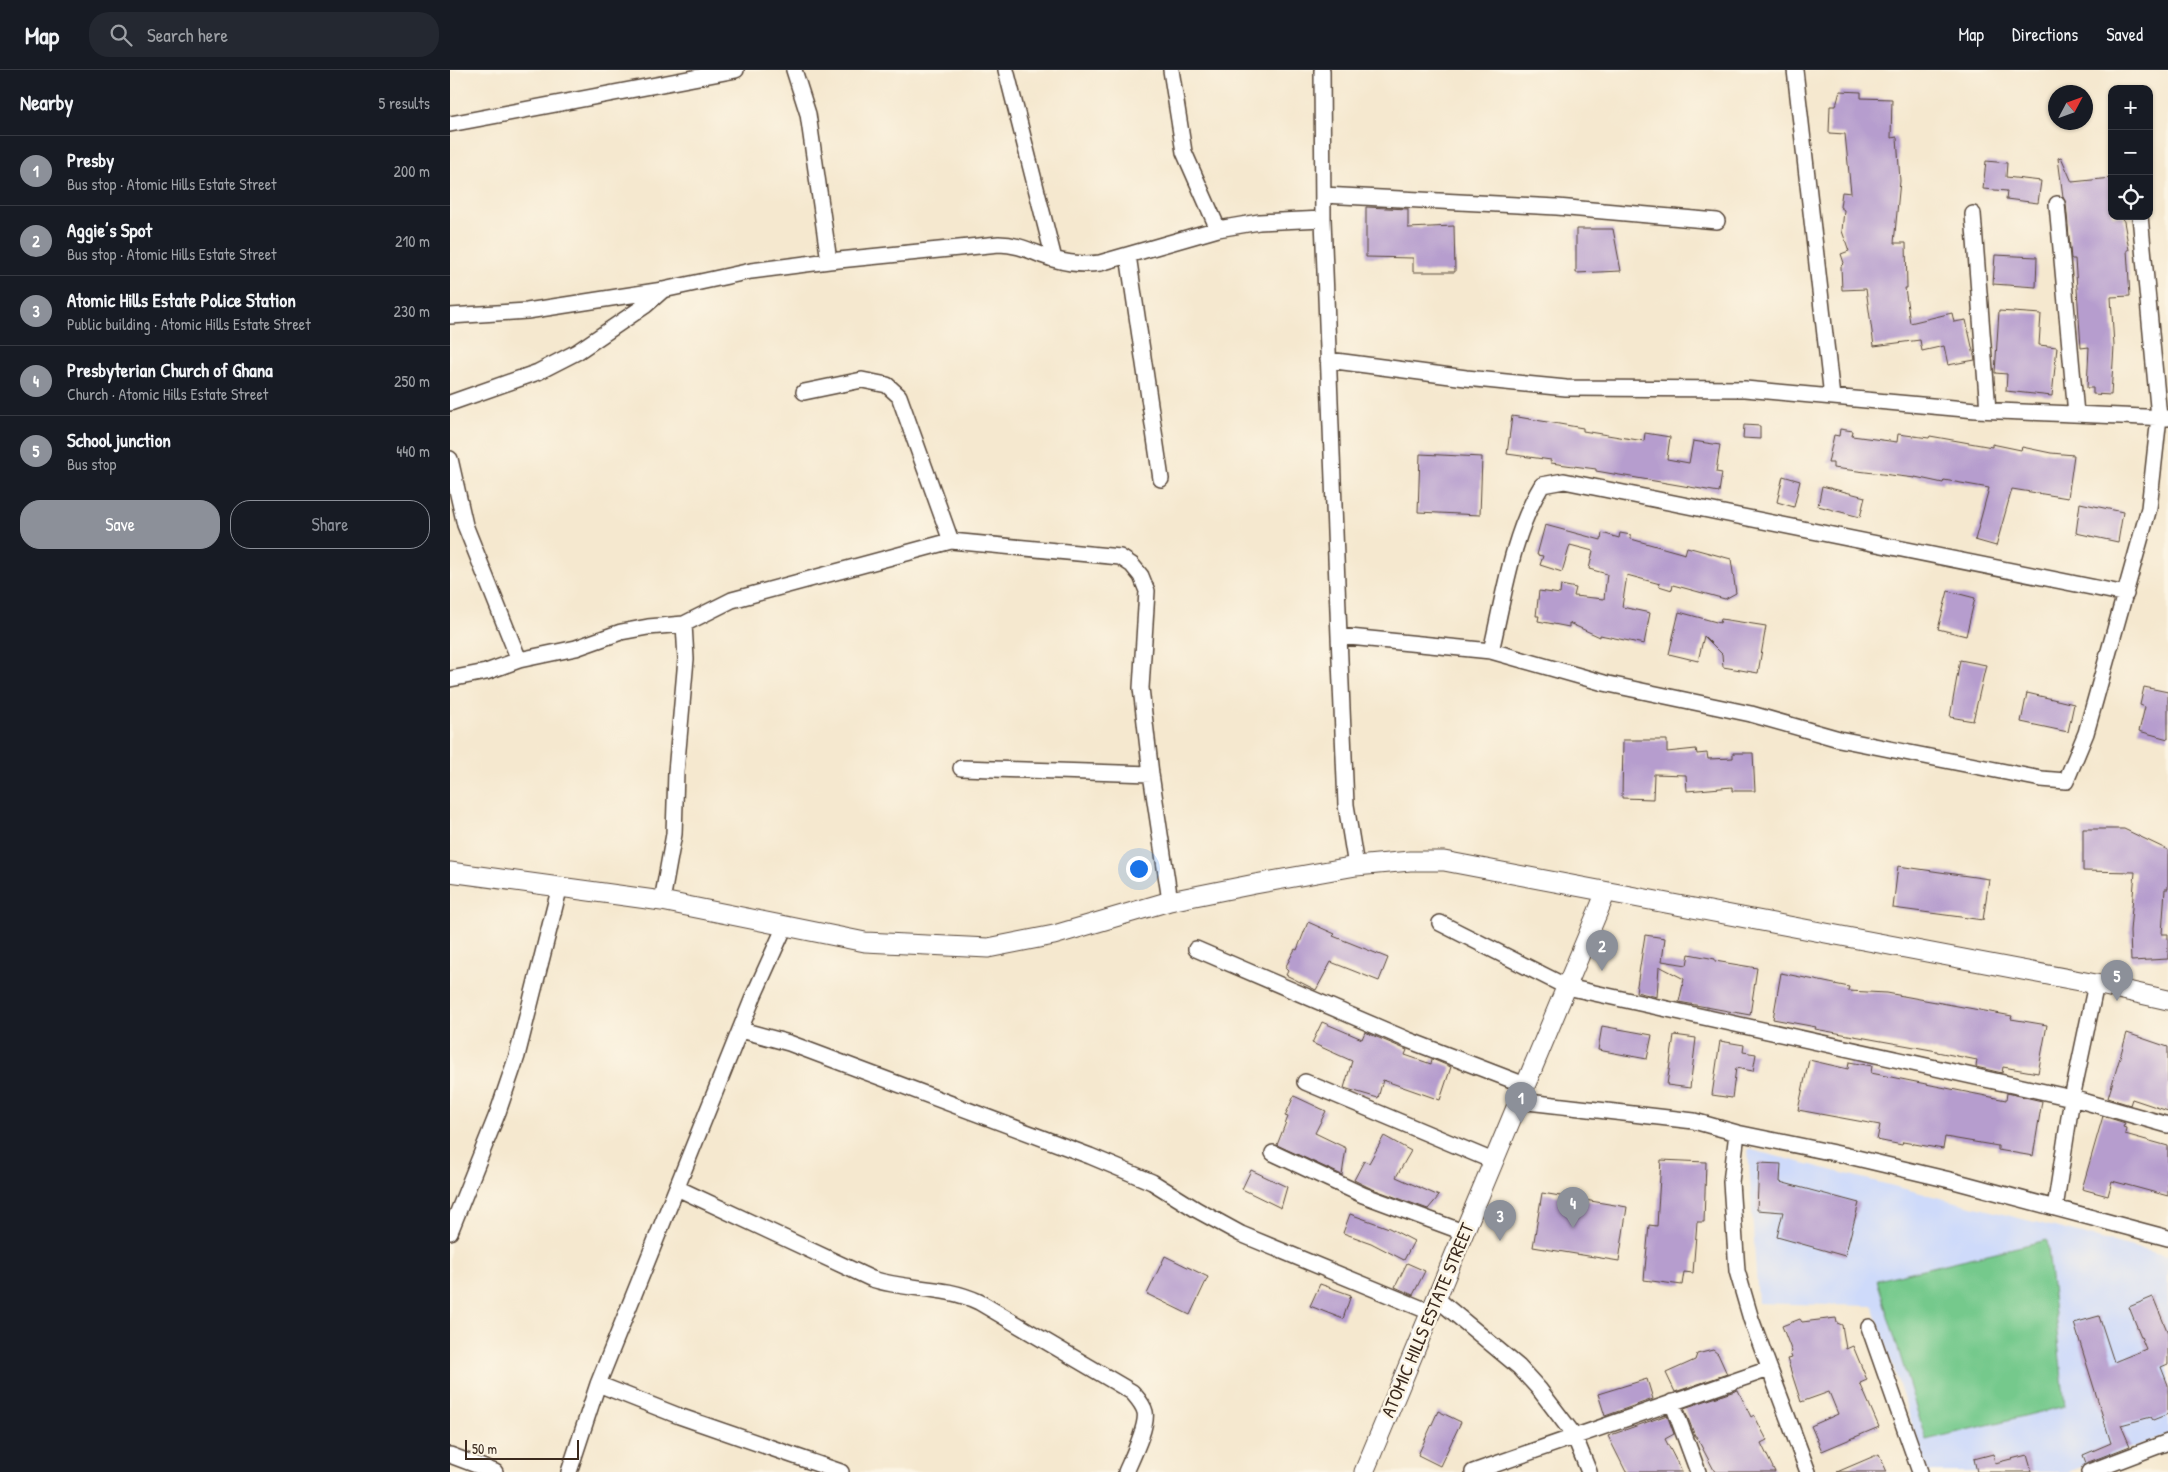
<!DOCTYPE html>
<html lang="en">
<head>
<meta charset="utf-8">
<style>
	body { margin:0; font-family:"Patrick Hand",sans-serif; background:#242831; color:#f1f3f6 }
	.controls { position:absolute; right:15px; top:15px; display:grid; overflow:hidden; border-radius:10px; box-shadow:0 1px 4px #0004 }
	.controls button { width:45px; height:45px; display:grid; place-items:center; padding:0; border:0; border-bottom:1px solid #363941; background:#171b24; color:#f1f3f6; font:25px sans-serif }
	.compass { position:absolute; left:1598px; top:15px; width:45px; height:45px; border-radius:50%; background:#171b24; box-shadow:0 1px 4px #0004; rotate:49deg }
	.scale { position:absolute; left:15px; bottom:12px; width:114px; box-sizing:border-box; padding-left:5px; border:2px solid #3b2a1e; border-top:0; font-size:14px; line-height:18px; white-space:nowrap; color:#3b2a1e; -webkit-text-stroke:4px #fcf5e5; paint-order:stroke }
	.you { position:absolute; left:688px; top:798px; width:18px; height:18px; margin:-12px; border:4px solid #fff; border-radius:50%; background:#1a73e8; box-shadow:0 0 0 8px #1a73e833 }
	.badge { display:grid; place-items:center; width:32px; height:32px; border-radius:50%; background:#8c9099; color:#fff; font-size:16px; font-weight:700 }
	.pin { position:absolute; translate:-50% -41px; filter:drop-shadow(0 1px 2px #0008) }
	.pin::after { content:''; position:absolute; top:26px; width:18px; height:15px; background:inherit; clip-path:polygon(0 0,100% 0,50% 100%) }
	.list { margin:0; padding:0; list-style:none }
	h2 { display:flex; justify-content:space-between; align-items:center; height:65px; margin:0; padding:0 20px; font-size:21px }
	h2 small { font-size:16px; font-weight:400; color:#9ea1a6 }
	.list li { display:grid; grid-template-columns:32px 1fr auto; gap:15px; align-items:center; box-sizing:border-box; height:70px; padding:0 20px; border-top:1px solid #363941 }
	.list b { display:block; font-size:19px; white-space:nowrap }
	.list p { margin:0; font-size:16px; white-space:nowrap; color:#9ea1a6 }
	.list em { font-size:16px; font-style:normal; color:#9ea1a6 }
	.actions { display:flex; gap:10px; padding:15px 20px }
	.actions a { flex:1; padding:11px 0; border:1px solid #8c9099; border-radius:20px; text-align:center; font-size:18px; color:#8c9099 }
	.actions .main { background:#8c9099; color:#fff }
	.icon { flex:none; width:28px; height:28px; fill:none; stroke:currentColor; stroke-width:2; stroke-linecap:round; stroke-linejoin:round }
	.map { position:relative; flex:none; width:1718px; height:1402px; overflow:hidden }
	header { display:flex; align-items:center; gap:30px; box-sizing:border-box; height:70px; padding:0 25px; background:#171b24; border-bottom:1px solid #363941 }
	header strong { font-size:24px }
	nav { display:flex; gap:28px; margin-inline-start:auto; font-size:18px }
	.search { width:350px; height:45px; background:#242831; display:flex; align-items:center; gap:12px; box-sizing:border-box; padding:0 18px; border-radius:20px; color:#9ea1a6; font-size:19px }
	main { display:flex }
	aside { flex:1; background:#171b24 }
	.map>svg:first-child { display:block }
	.built { fill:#cedafa }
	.green { fill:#75c98c; stroke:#587a55 }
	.building { fill:#b69dce }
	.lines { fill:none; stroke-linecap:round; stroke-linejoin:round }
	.minor-casing { stroke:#574639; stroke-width:18 }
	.tertiary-casing { stroke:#574639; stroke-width:21 }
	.minor { stroke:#fff; stroke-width:15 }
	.tertiary { stroke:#fff; stroke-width:19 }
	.labels { text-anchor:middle; stroke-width:5; stroke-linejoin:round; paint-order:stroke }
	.street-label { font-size:19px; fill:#3b2a1e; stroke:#fcf5e5 }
</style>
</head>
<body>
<header>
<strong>Map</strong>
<div class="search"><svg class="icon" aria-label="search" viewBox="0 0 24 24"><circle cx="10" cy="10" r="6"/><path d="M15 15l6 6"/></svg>Search here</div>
<nav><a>Map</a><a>Directions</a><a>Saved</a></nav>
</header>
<main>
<aside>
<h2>Nearby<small>5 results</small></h2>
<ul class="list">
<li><span class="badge">1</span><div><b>Presby</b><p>Bus stop · Atomic Hills Estate Street</p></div><em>200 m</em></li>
<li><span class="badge">2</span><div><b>Aggie’s Spot</b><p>Bus stop · Atomic Hills Estate Street</p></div><em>210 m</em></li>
<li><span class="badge">3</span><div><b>Atomic Hills Estate Police Station</b><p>Public building · Atomic Hills Estate Street</p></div><em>230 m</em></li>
<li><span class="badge">4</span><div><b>Presbyterian Church of Ghana</b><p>Church · Atomic Hills Estate Street</p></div><em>250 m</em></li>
<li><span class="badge">5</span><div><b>School junction</b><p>Bus stop</p></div><em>440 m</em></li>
</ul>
<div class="actions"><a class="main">Save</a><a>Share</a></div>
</aside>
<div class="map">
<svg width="1718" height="1402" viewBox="0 0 1718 1402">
	<rect width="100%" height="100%" fill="#fcf5e5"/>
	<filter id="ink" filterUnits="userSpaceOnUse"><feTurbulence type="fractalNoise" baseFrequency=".02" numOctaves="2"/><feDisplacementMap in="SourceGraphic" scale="10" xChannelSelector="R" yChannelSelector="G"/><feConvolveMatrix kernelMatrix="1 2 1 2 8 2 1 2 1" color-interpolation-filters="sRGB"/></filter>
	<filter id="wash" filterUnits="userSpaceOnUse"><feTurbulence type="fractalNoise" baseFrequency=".0096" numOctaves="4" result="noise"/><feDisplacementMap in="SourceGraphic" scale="20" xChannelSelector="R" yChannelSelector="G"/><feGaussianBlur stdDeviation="1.12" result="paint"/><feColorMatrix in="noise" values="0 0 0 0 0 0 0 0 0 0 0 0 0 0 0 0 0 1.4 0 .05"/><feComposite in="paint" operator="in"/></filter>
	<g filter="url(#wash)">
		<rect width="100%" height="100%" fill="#f5e8cf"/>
		<path class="built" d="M1298 1079 1718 1186V1364L1618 1402H1478L1423 1236 1308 1233Z"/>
		<path class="green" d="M1597 1170 1615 1336 1476 1370 1427 1210Z"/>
		<g id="blocks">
			<path class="building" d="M1390 21 1411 22V28L1442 29 1441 68 1447 67 1450 111 1444 173H1456L1457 218H1455L1460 253 1502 243 1504 252 1516 250 1525 290 1498 295 1494 276 1472 281 1470 270 1424 276 1416 219 1392 220 1391 196 1394 193 1391 184 1399 181 1392 161 1394 140 1390 137 1392 122 1401 123 1395 64 1379 63 1380 36H1386Z
				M1611 87 1622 112 1662 108V146H1673L1679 180H1677L1680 226 1661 227 1664 276 1661 325 1643 324V318H1637L1639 277 1631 278 1625 189H1621L1616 133 1613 127 1608 88Z
				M1536 91 1557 93 1556 107 1591 111 1588 133 1556 129 1557 121 1533 119Z
				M916 137 958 139V158L1004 156 1005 202H963V188L916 187Z
				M1126 159H1163L1171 201 1126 203Z
				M1545 185 1587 187 1586 217 1543 214Z
				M1549 241 1591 244 1589 275 1607 277 1602 326 1556 321 1557 304 1545 303Z
				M1062 346 1133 358V361L1194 371 1195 363 1220 367 1217 389 1239 393 1243 371 1270 375 1266 402 1272 403 1269 422 1146 401V399L1101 393V390L1057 384Z
				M1294 355 1310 356V369L1293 368Z
				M1390 359 1403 361 1402 366 1447 372 1448 364 1479 368 1480 366 1542 377V374L1571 380 1572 377 1601 383 1624 385 1618 428 1562 419 1546 476 1525 470 1539 418 1494 410 1493 413 1465 407V408L1383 398V393H1378L1384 365 1389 366Z
				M970 384 1032 387 1030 445 968 442Z
				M1333 406 1350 411 1344 437 1327 432Z
				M1372 416 1415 427 1410 447 1368 436Z
				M1630 433 1673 442 1668 472 1626 463Z
				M1095 455 1151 470 1152 463 1169 468 1170 463 1181 465V469L1235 484 1237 477 1281 489 1286 523 1275 529 1223 515 1222 520 1209 516 1210 514 1177 505 1172 537 1200 543 1194 574 1150 565V567L1119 553V557L1088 551 1089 546H1086L1089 521 1110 524 1111 515 1126 518 1124 526 1154 529 1157 504 1139 499 1143 481 1120 475 1112 502 1090 495 1093 486 1087 485Z
				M1498 521 1525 528 1516 566 1488 559Z
				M1229 542 1270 553 1271 549 1316 556 1308 603 1273 597 1272 584 1254 566 1248 591 1219 584Z
				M1510 590 1536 595 1523 651 1500 647Z
				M1694 617 1718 622V669L1689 661 1695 637 1690 635Z
				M1577 623 1624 634 1618 662 1571 652Z
				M1173 670H1217V682L1246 679 1247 684 1257 683 1258 689 1283 688V683H1303L1305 721H1282V717L1237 721 1236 705 1204 704 1203 729 1172 728Z
				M1633 759H1674L1718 780V819H1715L1712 864H1718V889L1681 891 1680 861 1685 802 1633 801Z
				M1448 796 1539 809 1533 850 1443 838Z
				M858 852 885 864 883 866 938 888 929 911 881 892 866 920 836 905 838 901 835 898 845 879 847 880Z
				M1195 865 1215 868 1212 891 1237 895 1239 884 1265 889V891L1307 898 1300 945 1229 932 1234 909 1209 896 1207 927 1186 922Z
				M1331 903 1399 917 1398 921 1437 923 1562 946 1561 949 1597 955 1588 1003 1553 997 1552 1003 1526 997 1527 990 1487 982V981L1365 959 1366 957 1323 949Z
				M872 952 912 969 915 962 957 980 955 985 981 994 982 989 1001 997 990 1030 933 1010 928 1028 894 1018 902 991 862 973Z
				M1152 956 1202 965 1197 989 1148 980Z
				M1677 963 1718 977V1041L1682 1029 1680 1035 1658 1028Z
				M1224 965 1246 968 1240 1018 1217 1015Z
				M1270 971 1294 975 1293 982 1306 984 1303 1001 1286 998 1282 1028 1262 1025Z
				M1359 990 1398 999 1399 992 1422 996 1421 1003 1556 1030 1557 1023 1592 1031 1583 1086 1548 1080V1076L1495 1067 1493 1079 1453 1072 1452 1075 1427 1070 1430 1055 1348 1040Z
				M844 1026 876 1041 865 1063 896 1078 892 1105 827 1075 838 1047 835 1046Z
				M1653 1046 1675 1053 1673 1057 1676 1058 1675 1064 1718 1076V1126L1662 1111 1658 1126 1632 1119Z
				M934 1066 961 1081 946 1107 989 1126 978 1139 920 1118 904 1110 914 1091 919 1093Z
				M1211 1090 1256 1092 1254 1152H1247L1243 1203 1234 1202 1232 1215 1194 1210 1199 1155 1207 1156Z
				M1309 1093 1331 1094 1330 1112 1409 1133 1395 1186 1327 1167 1333 1142 1307 1140Z
				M801 1100 837 1117 831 1138 792 1119Z
				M1092 1123 1177 1137 1169 1191 1083 1177Z
				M900 1144 939 1158 964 1171 954 1190 921 1173 893 1163Z
				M715 1186 758 1207 740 1245 697 1224Z
				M957 1193 975 1201 963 1225 945 1217Z
				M870 1214 901 1225 893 1249 860 1236Z
				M1703 1227 1718 1263V1294L1711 1297 1718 1315V1344L1703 1350 1701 1347 1671 1355 1680 1376 1636 1393 1633 1385 1661 1373 1624 1253 1649 1246 1664 1292 1696 1279 1679 1237Z
				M1386 1248 1387 1253 1392 1255 1396 1279 1403 1276 1417 1310 1410 1313 1429 1357 1372 1381 1361 1356 1388 1344 1379 1322 1351 1332 1337 1289 1342 1288 1340 1283 1342 1282 1332 1256 1350 1249 1352 1252Z
				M1263 1280 1268 1284 1277 1304 1225 1322 1216 1303 1245 1290 1247 1284Z
				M1197 1309 1203 1329 1155 1346 1148 1324Z
				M1288 1320 1301 1347 1304 1345 1317 1370 1311 1373 1325 1402H1265L1246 1366H1245L1234 1338Z
				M988 1341 1011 1352 990 1396 968 1385Z
				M1217 1345 1224 1364 1215 1369 1232 1402H1176L1158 1366Z
				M1429 1384 1437 1402H1387Z
				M1543 1384 1545 1393 1577 1385 1582 1402H1527L1524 1389Z"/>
		</g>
	</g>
	<g filter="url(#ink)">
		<use href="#blocks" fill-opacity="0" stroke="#574639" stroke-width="1"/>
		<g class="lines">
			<defs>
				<path id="minor" d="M344 0 358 44 379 191
					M556 0 604 189
					M721 0 734 82 768 159
					M872 0 873 149 889 566 896 735 906 796
					M1345 0 1382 327
					M0 54 286 0
					M873 125 1107 137 1267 151
					M1607 134 1626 344
					M1523 144 1538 340
					M678 185 711 409
					M0 246 77 241 213 220 301 201 379 191 549 174C569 174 584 183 603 189 617 193 635 195 650 193L768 159 809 152 873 149
					M878 290 1016 308 1116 318 1295 319 1526 340 1718 348
					M354 322 412 310 437 315 449 326 501 471
					M0 333 88 302 127 282 196 235 213 220
					M0 389 15 455 69 590
					M889 566 1041 581 1154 613 1301 644 1389 669 1591 709 1616 711 1636 663 1699 438 1709 347 1690 146
					M1041 581C1054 526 1062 464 1092 415L1114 411 1676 524
					M0 609 36 602 69 590 126 578 171 562 198 557 234 554 282 530 501 471 670 487 682 495 691 506 697 521 691 618 701 704 720 831
					M511 698 701 704
					M212 831 224 764 226 702 236 589 234 554
					M990 853 1117 917 1622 1028 1718 1055
					M746 879 958 970 1075 1015
					M291 960 339 973 640 1086 702 1112 747 1140 791 1164 980 1242
					M855 1012 1043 1091
					M1069 1031 1244 1051 1287 1063 1394 1085 1504 1111 1718 1168
					M1287 1063 1281 1112 1287 1201 1301 1249 1358 1402
					M823 1083 913 1125 1013 1162
					M227 1118 422 1209C459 1221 493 1215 529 1232L682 1322C687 1328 693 1334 695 1342 698 1356 682 1388 676 1402
					M1605 1138 1622 1028 1646 914
					M0 1162 48 1042 67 986 110 816
					M986 1228 1069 1297 1089 1319 1124 1365 1139 1402
					M1419 1257 1470 1402
					M148 1314 229 1346 391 1402
					M1222 1332 1248 1402
					M0 1385 45 1402
					M119 1402 148 1314 304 925 335 856
					M1023 1402 1319 1299
					M1639 1402 1718 1372"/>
				<path id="tertiary" d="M0 802 212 831 415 872 538 878 604 865 720 831 805 814 906 796 960 791H994L1646 914 1718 930
					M914 1402 1156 822"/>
			</defs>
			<use href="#minor" class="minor-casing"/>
			<use href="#tertiary" class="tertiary-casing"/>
			<use href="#minor" class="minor"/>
			<use href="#tertiary" class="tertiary"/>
		</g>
	</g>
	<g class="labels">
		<g class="street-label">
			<text transform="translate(977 1250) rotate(-67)" y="7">ATOMIC HILLS ESTATE STREET</text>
		</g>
	</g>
</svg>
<div class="controls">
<button>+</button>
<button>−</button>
<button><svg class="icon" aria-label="locate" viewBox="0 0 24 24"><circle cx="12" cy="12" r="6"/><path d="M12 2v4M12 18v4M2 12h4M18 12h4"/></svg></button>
</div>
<svg class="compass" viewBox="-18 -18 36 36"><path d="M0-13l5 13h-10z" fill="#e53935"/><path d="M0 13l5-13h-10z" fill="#9ea1a6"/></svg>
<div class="scale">50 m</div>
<div class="you"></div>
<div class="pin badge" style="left:1071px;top:1053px">1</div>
<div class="pin badge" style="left:1152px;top:901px">2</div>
<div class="pin badge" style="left:1050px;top:1171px">3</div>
<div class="pin badge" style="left:1123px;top:1158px">4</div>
<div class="pin badge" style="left:1667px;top:931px">5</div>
</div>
</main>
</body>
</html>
